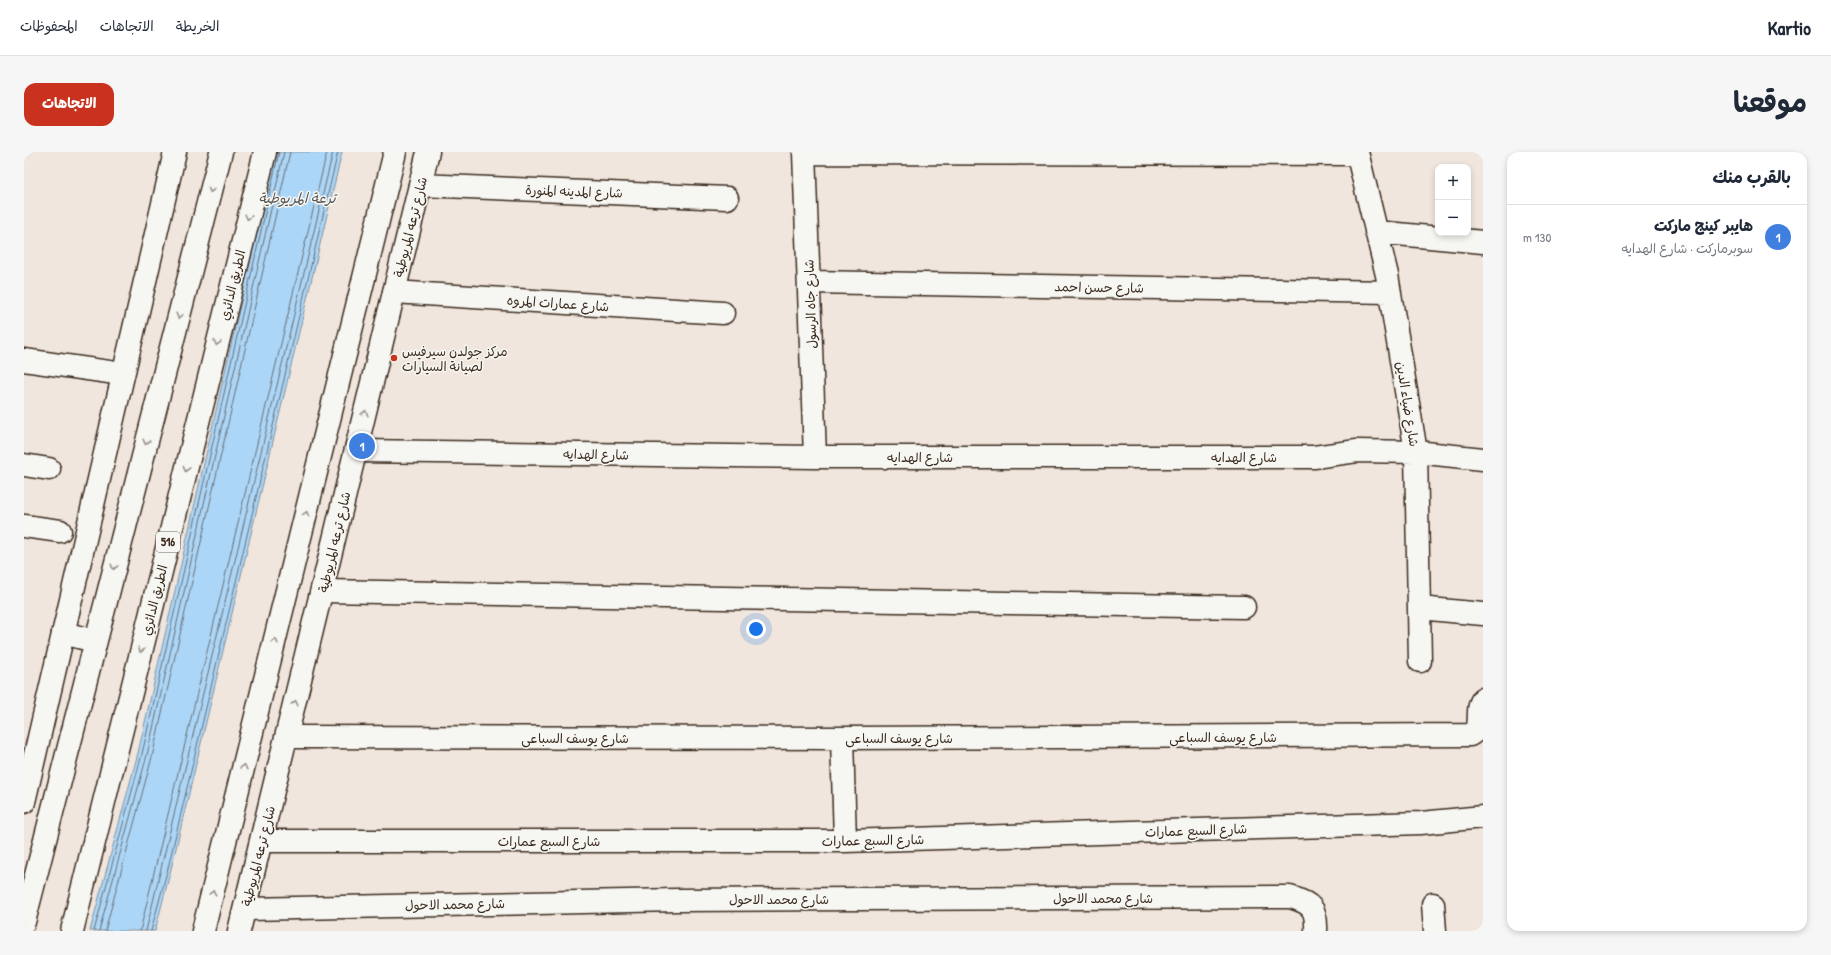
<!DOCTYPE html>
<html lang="ar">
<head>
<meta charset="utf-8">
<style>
	body { margin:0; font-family:"Patrick Hand","Playpen Sans Arabic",sans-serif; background:#f6f6f7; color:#1f2937; direction:rtl }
	.controls { position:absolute; right:12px; top:12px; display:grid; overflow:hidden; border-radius:8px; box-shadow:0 2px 6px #0003 }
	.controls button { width:36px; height:36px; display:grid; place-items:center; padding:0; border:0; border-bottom:1px solid #e0e1e3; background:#fff; color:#1f2937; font:20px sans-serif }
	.you { position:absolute; left:732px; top:477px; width:14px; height:14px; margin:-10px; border:3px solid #fff; border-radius:50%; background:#1a73e8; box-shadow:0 0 0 6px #1a73e833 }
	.badge { display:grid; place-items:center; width:26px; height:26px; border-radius:50%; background:#c8321e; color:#fff; font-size:13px; font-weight:700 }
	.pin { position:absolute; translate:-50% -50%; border:2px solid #fff; box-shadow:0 1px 4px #0006 }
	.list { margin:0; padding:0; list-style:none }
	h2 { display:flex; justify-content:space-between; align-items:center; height:52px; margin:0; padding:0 16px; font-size:17px }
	h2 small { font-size:13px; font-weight:400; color:#747a83 }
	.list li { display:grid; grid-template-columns:26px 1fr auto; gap:12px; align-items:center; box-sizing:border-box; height:64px; padding:0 16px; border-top:1px solid #e0e1e3 }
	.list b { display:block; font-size:15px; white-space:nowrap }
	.list p { margin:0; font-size:13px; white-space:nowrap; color:#747a83 }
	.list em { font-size:13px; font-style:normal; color:#747a83 }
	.map { position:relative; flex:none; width:1459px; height:779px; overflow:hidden; direction:ltr; border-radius:12px }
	header { display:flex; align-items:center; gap:24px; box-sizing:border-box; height:56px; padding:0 20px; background:#fff; border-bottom:1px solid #e0e1e3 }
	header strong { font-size:19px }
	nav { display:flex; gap:22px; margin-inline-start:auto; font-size:14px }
	.intro { display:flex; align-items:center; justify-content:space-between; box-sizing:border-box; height:96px; padding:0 24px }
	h1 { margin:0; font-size:28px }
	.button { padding:10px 18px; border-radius:12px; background:#c8321e; color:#fff; font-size:14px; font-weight:700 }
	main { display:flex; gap:24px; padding:0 24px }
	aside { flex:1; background:#fff; border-radius:12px; box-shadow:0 2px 6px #0003 }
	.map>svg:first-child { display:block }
	.water { fill:#acd6f7; stroke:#7f91a0 }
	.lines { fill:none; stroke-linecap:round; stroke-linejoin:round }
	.shore { stroke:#686f75; stroke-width:1 }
	.minor-casing { stroke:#3b2a1e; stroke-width:25 }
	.major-casing { stroke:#3b2a1e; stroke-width:25 }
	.highway-casing { stroke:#3b2a1e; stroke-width:25 }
	.minor { stroke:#f6f6f2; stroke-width:22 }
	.major { stroke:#f6f6f2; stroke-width:22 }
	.highway { stroke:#f6f6f2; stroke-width:22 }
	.oneway { stroke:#989088 }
	.poi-dot { fill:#c8321e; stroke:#f6f6f2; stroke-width:1.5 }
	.labels { text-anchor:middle; stroke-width:3; stroke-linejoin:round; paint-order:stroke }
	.shield { fill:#f6f6f2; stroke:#73675e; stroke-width:1 }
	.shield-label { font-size:12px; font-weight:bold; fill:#3b2a1e }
	.street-label { font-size:13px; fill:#3b2a1e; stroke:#f6f6f2 }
	.poi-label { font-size:13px; fill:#3b2a1e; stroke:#f6f6f2; text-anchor:start }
	.water-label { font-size:14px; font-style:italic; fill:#575554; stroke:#f6f6f2 }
</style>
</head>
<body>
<header>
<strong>Kartio</strong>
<nav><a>الخريطة</a><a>الاتجاهات</a><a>المحفوظات</a></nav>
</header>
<div class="intro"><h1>موقعنا</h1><a class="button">الاتجاهات</a></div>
<main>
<aside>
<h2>بالقرب منك<small></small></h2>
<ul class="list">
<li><span class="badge" style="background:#3f7fe0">1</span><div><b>هايبر كينج ماركت</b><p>سوبرماركت · شارع الهدايه</p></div><em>130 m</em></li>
</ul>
</aside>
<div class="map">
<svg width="1459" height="779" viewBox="0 0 1459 779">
	<rect width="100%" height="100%" fill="#f0e6dd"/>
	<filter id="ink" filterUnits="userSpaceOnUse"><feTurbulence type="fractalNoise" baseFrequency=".025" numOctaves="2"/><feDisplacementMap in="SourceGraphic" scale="8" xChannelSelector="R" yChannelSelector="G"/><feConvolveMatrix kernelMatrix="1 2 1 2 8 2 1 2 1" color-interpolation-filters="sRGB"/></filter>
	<g filter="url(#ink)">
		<path class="water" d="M251 0H318L147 717 131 779H66L114 601Z"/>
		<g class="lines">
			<path class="shore" d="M70 779 118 602 255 0
				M75 779 123 603 260 0
				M81 779 128 605 266 0
				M116 779 303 0
				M122 779 309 0
				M127 779 144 716 314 0"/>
			<defs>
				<path id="minor" d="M780 0 791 305
					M1333 0 1363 123 1392 300 1396 509
					M780 1 1333 2
					M396 33 703 46
					M1352 80 1459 90
					M785 130 1365 140
					M370 140 699 161
					M0 208 99 222
					M332 299 791 305H1290L1333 299 1392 300 1459 307
					M0 313 25 317
					M0 374 36 379
					M298 439 1220 455
					M1395 456 1459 462
					M263 585 818 586 1446 583 1453 578C1457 568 1452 556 1459 547
					M818 586 821 689
					M0 650 151 0
					M238 689H821L1397 671 1459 665
					M1409 752 1411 779
					M221 757 653 748 1266 745C1287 751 1293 756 1292 779"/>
				<path id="major" d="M39 481 71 489
					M0 770 197 0
					M215 779 404 0"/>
				<path id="highway" d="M48 779 241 0
					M179 779 371 0"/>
			</defs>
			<use href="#minor" class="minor-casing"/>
			<use href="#major" class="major-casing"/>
			<use href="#highway" class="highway-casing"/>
			<use href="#minor" class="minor"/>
			<use href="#major" class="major"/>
			<use href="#highway" class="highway"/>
		</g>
		<defs><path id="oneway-chevron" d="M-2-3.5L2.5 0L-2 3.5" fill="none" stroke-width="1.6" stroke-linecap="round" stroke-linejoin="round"/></defs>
		<g class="oneway">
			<use href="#oneway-chevron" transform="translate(187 38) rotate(104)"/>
			<use href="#oneway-chevron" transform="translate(224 65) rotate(104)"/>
			<use href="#oneway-chevron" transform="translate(155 164) rotate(104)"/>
			<use href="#oneway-chevron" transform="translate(193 191) rotate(104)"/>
			<use href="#oneway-chevron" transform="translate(341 261) rotate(-76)"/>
			<use href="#oneway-chevron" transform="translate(122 290) rotate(104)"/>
			<use href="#oneway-chevron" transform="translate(162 317) rotate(104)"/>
			<use href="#oneway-chevron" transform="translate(282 362) rotate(-76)"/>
			<use href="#oneway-chevron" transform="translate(90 415) rotate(104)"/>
			<use href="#oneway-chevron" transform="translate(251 489) rotate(-76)"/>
			<use href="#oneway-chevron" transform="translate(117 498) rotate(104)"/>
			<use href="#oneway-chevron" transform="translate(271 551) rotate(-76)"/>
			<use href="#oneway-chevron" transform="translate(220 615) rotate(-76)"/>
			<use href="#oneway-chevron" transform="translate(189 741) rotate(-76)"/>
		</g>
	</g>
	<circle class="poi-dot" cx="370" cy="206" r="4"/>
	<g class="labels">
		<rect class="shield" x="132" y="380" width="24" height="20" rx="3"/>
		<g class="shield-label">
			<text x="144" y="394">516</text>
		</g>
		<g class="street-label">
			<text transform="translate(550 39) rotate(2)" y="5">شارع المدينه المنورة</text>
			<text transform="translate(386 75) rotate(-76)" y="5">شارع ترعه المريوطية</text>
			<text transform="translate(208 133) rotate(-76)" y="5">الطريق الدائري</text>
			<text transform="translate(1075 135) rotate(1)" y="5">شارع حسن احمد</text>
			<text transform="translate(534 151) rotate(4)" y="5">شارع عمارات المروه</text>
			<text transform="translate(786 152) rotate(-92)" y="5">شارع جاه الرسول</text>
			<text transform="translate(1384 252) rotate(81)" y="5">شارع ضياء الدين</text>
			<text transform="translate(572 302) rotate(1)" y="5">شارع الهدايه</text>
			<text x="896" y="310">شارع الهدايه</text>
			<text x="1220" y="310">شارع الهدايه</text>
			<text transform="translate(310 390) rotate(-77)" y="5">شارع ترعه المريوطية</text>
			<text transform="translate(130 448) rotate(-76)" y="5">الطريق الدائري</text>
			<text x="1199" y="590">شارع يوسف السباعى</text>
			<text x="551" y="591">شارع يوسف السباعى</text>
			<text x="875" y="591">شارع يوسف السباعى</text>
			<text transform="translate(1172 678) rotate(-2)" y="5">شارع السبع عمارات</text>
			<text transform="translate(849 688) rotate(-1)" y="5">شارع السبع عمارات</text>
			<text x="525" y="694">شارع السبع عمارات</text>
			<text transform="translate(234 704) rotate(-76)" y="5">شارع ترعه المريوطية</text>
			<text x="1079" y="751">شارع محمد الاحول</text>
			<text x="755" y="752">شارع محمد الاحول</text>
			<text transform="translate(431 752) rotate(-1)" y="5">شارع محمد الاحول</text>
		</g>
		<g class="poi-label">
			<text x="378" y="204">مركز جولدن سيرفيس<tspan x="378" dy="15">لصيانة السيارات</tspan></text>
		</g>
		<g class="water-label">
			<text x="273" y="51">ترعة المريوطية</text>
		</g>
	</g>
</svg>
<div class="controls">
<button>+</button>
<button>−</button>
</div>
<div class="you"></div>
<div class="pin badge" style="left:338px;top:294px;background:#3f7fe0">1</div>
</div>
</main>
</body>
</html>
